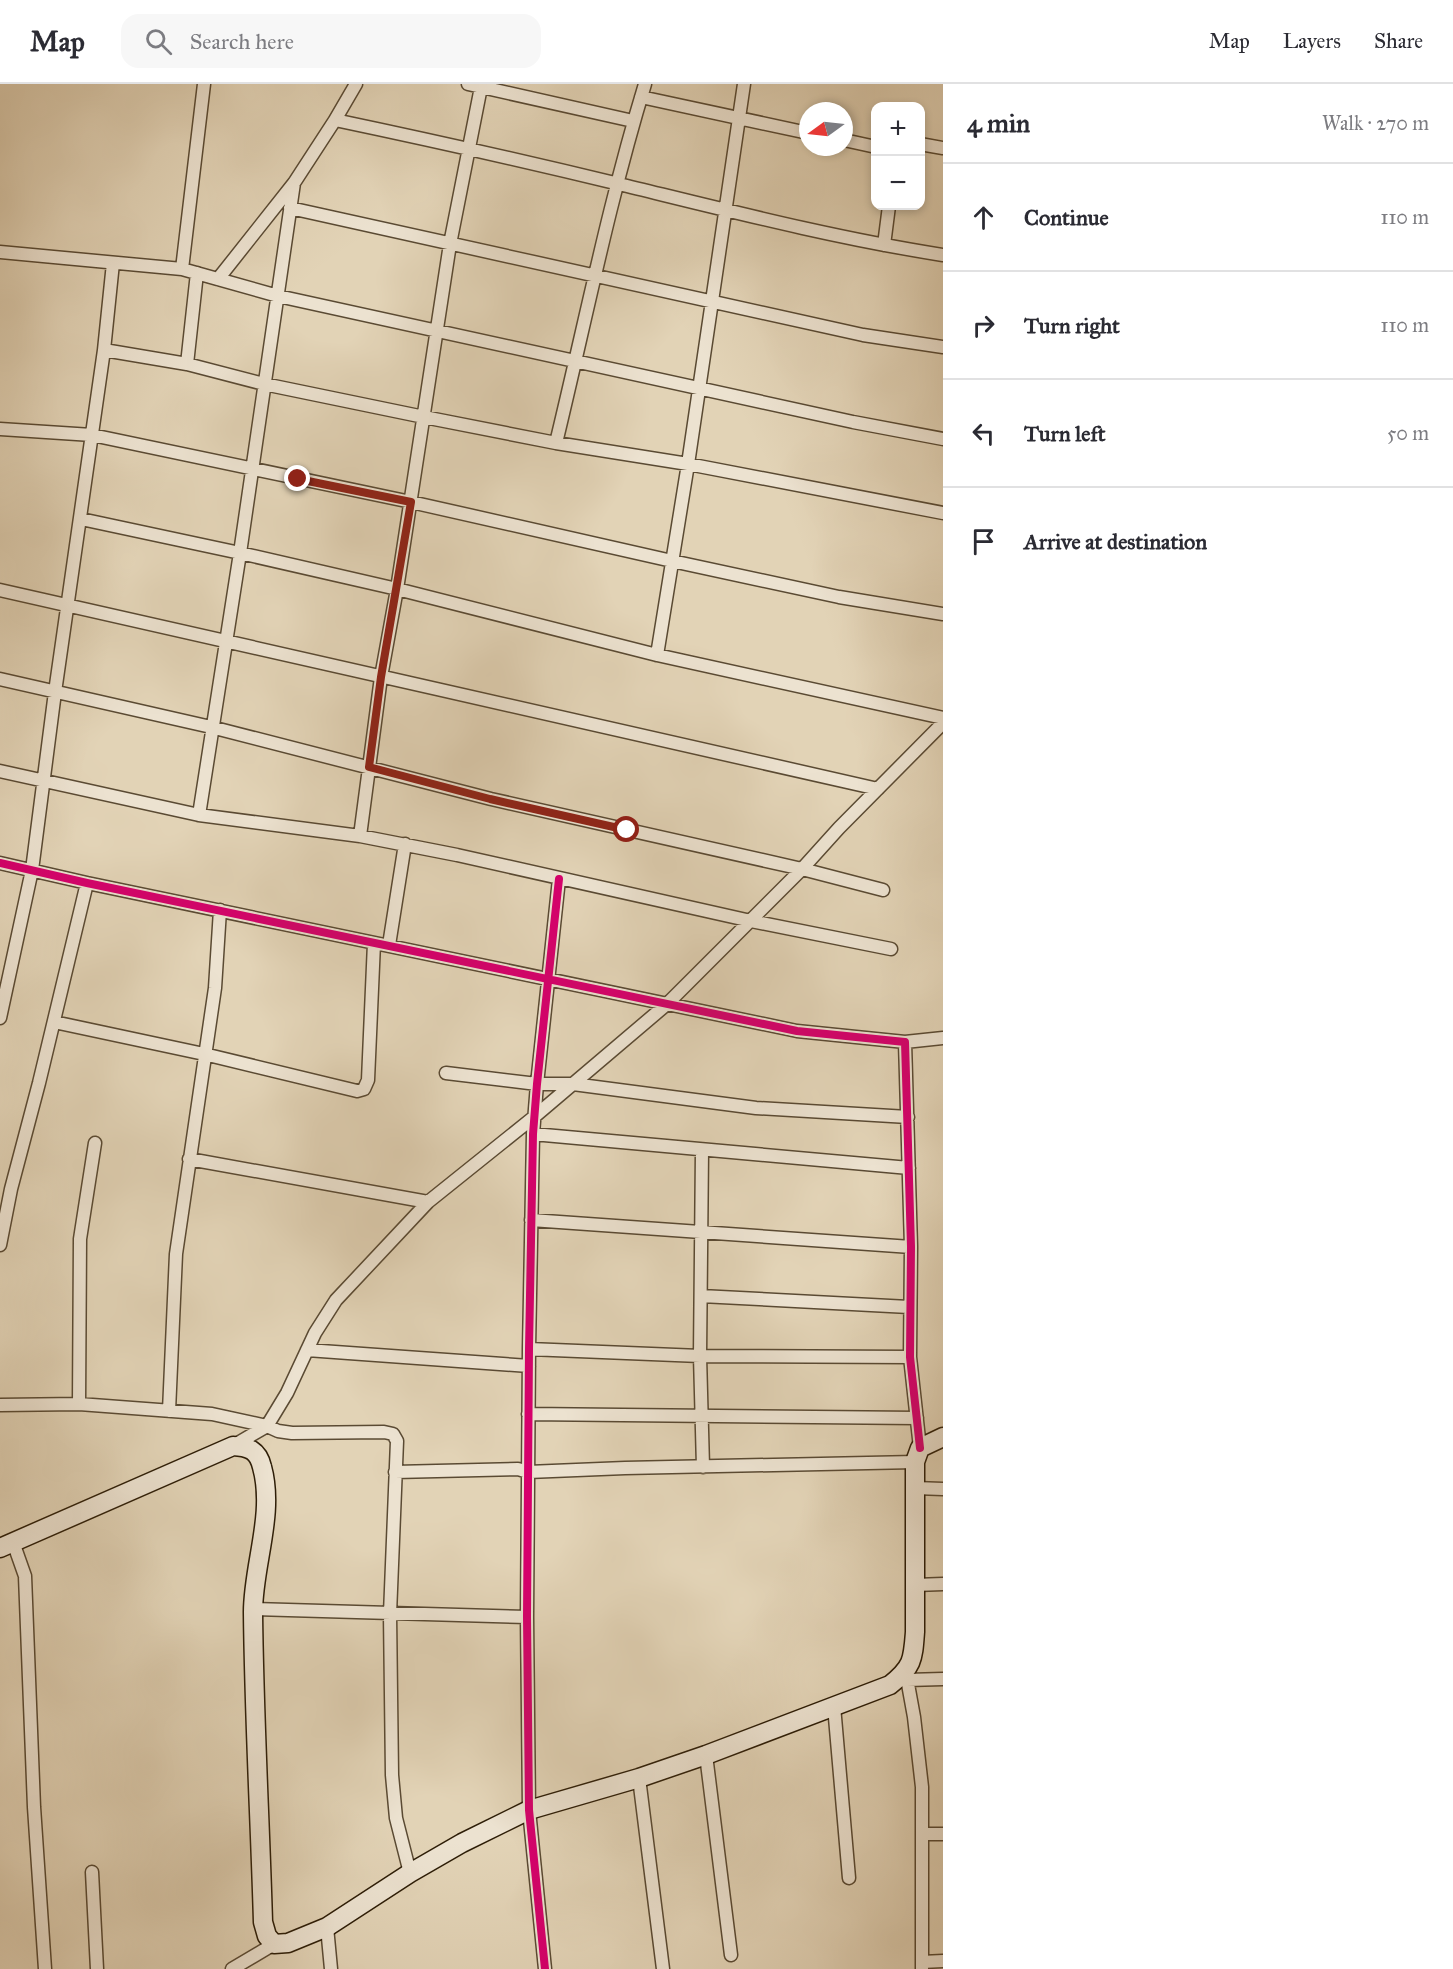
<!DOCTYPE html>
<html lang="en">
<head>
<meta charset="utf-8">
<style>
	body { margin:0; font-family:"IM FELL Great Primer",serif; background:#f7f7f7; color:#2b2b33 }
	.controls { position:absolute; right:18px; top:18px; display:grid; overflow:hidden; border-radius:12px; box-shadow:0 3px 9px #0003 }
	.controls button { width:54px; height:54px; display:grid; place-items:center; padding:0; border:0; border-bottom:2px solid #e1e1e2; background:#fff; color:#2b2b33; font:30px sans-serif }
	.compass { position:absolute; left:799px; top:18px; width:54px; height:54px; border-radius:50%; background:#fff; box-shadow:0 3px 9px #0003; rotate:255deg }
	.stop { position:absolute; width:18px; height:18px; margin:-14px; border:4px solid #8f2418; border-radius:50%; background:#fff }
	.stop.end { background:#8f2418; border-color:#fff; box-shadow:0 2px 6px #0008 }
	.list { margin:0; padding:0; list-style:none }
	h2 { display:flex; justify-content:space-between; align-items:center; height:78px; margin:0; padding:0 24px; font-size:26px }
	h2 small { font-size:20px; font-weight:400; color:#7c7c81 }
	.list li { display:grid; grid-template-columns:39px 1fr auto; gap:18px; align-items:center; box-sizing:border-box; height:108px; padding:0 24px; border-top:2px solid #e1e1e2 }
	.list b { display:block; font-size:22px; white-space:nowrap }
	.list em { font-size:20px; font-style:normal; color:#7c7c81 }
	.icon { flex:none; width:33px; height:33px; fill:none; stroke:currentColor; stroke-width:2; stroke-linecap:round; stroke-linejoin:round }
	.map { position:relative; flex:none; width:943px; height:1885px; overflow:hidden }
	header { display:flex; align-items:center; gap:36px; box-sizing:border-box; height:84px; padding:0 30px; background:#fff; border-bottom:2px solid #e1e1e2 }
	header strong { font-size:28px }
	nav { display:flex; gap:33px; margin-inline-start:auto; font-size:21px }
	.search { width:420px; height:54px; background:#f7f7f7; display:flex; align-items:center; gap:15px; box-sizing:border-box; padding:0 21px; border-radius:18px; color:#7c7c81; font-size:22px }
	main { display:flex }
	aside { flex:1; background:#fff }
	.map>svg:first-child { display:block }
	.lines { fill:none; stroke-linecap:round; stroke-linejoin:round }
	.minor-casing { stroke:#5a4a33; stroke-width:15 }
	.secondary-casing { stroke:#2d1d07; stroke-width:21 }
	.minor { stroke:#ece2d0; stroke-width:12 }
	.secondary { stroke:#ece2d0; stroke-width:18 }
	.cycleway-casing { stroke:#ece2d0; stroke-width:11 }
	.cycleway { stroke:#d6006c; stroke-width:8 }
	.route { stroke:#8f2418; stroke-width:8 }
</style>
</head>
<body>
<header>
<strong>Map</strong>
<div class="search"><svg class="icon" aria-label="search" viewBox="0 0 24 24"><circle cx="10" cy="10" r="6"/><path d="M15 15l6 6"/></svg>Search here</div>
<nav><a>Map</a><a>Layers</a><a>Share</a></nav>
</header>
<main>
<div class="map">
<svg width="943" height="1885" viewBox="0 0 943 1885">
	<rect width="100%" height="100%" fill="#e2d3b6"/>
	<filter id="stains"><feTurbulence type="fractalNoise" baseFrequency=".00333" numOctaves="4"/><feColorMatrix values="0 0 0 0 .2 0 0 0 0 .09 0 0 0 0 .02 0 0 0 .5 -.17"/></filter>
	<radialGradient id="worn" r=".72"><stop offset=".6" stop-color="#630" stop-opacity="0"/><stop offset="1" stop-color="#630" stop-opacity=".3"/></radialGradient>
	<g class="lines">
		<defs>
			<path id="minor" d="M468 0 633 37
				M641 13 808 49
				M335 36C430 56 524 77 619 100 726 126 834 154 943 171
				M844 56 876 63
				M920 60 943 64
				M290 124 863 251 943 263
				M884 161 889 122
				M0 168 182 185 278 212 853 338 943 355
				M182 185 204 0
				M218 195 294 99 335 36 356 0
				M104 266 187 280 264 300 424 333 556 359 688 380 943 429
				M187 280 197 189
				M0 345 92 351 411 418 672 477 839 513 943 530
				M556 359C585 239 609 118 645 0
				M81 435 240 469 397 505 657 571 943 634
				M0 506C293 571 585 640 878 705
				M657 571 688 380 744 0
				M0 595 211 643 491 715 802 785 883 806
				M0 687 199 731 360 752 457 771 751 837 891 865
				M199 731 240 469 294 99
				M360 752 381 593 397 505 450 160 481 3
				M0 779 87 799 797 947 905 958 911 1163 910 1273 920 1364
				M389 861 405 760
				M0 934 32 786 55 608 104 266 113 179
				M54 938 204 970 357 1007 364 1005 368 996 374 859
				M905 958 943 954
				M446 989 537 1000H573L756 1024 908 1033
				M533 1050 909 1084
				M702 1066 700 1272 703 1383
				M189 1075 428 1118
				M531 1136 911 1163
				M0 1161 11 1105 39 999 87 799
				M701 1212 909 1223
				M529 1265 700 1272 910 1273
				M307 1266 529 1282
				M79 1320 80 1155 95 1059
				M0 1321 79 1320 212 1330 267 1342 278 1347 292 1349 384 1348 393 1350 397 1357 390 1530 392 1691 396 1734 410 1789
				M169 1327 176 1170 215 904 220 826
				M528 1330 917 1334
				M233 1362 267 1342 287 1309 315 1249 336 1216 428 1118 534 1033 667 920 802 785 839 744 943 639
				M395 1388 518 1385 528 1388 625 1384 915 1378
				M915 1404 943 1405
				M13 1458 25 1492 34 1723 45 1885
				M915 1501 943 1500
				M253 1525 527 1533
				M906 1589 914 1633 922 1703V1885
				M907 1596 943 1595
				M834 1622 849 1794
				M706 1671 731 1871
				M639 1694 663 1885
				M922 1750H943
				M92 1788 97 1885
				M327 1843 331 1885
				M922 1878 943 1877
				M232 1885 274 1860
				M545 1885 529 1726 527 1533 529 1265 533 1050 537 1000 559 795"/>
			<path id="secondary" d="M0 1464 233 1362C249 1363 258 1366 262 1383 275 1430 253 1481 253 1528 254 1631 260 1735 263 1838L267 1852 274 1860 288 1859 327 1843 410 1789 462 1759 529 1726 639 1694 706 1671 890 1601C913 1583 913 1575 915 1548V1378L920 1364 943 1353"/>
		</defs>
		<use href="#minor" class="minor-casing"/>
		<use href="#secondary" class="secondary-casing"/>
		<use href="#minor" class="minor"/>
		<use href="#secondary" class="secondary"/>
		<defs>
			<path id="cycleway" d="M0 779 87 799 797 947 905 958 911 1163 910 1273 920 1364
				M545 1885 529 1726 527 1533 529 1265 533 1050 537 1000 559 795"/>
		</defs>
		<use href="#cycleway" class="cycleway-casing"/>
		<use href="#cycleway" class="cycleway"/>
	</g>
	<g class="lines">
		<path class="route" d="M298 395 411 418 381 593 369 683 490 715 627 746"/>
	</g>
	<rect width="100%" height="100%" filter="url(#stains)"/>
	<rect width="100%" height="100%" fill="url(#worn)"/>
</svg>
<div class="controls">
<button>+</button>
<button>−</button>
</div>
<svg class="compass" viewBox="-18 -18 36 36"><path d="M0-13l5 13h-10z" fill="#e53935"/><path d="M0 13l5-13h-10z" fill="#7c7c81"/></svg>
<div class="stop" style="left:627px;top:746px"></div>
<div class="stop end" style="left:298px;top:395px"></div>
</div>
<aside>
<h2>4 min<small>Walk · 270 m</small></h2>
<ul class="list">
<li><svg class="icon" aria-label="ahead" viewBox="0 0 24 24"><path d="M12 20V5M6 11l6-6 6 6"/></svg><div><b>Continue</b></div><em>110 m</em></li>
<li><svg class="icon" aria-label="right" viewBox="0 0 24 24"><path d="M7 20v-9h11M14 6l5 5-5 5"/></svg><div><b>Turn right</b></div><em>110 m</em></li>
<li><svg class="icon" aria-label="left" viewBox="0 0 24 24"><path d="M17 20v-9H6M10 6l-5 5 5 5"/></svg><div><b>Turn left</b></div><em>50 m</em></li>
<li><svg class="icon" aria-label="arrive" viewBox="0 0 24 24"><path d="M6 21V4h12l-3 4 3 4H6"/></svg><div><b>Arrive at destination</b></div></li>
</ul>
</aside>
</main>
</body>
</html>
